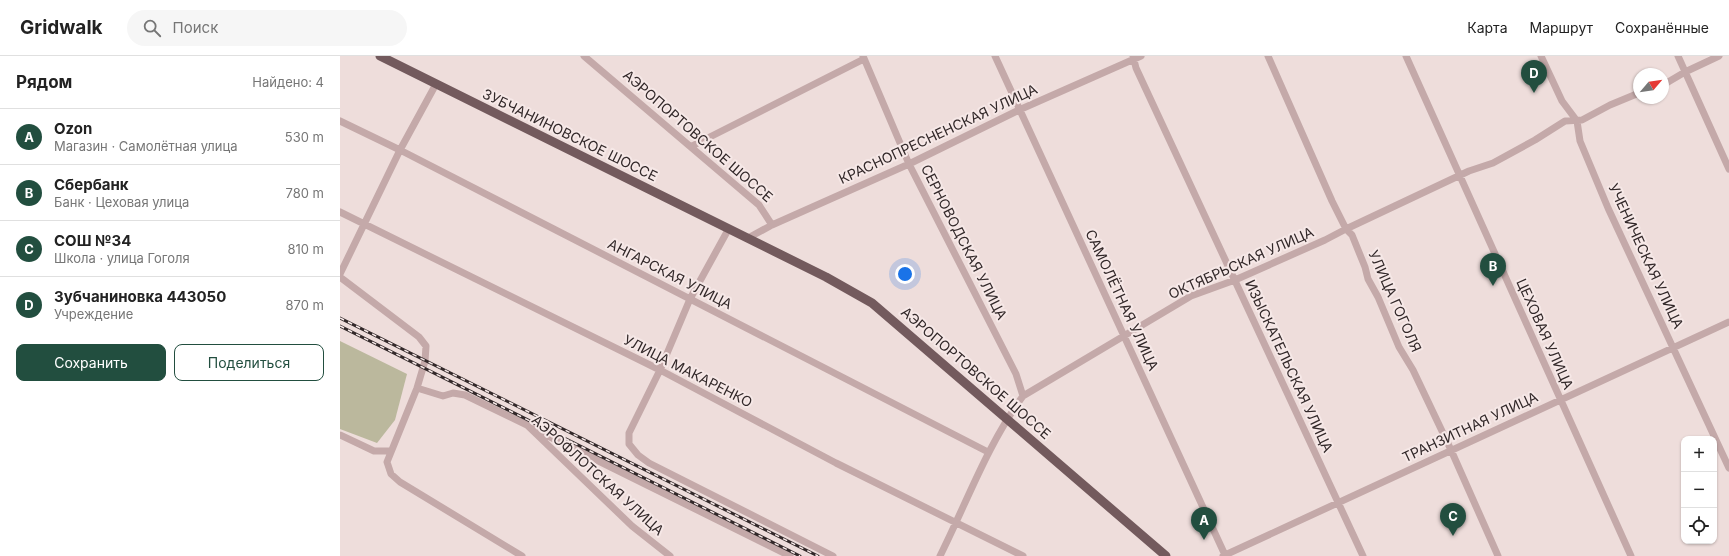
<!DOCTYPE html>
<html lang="ru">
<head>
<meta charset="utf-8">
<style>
	body { margin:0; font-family:Inter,sans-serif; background:#f6f6f6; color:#222 }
	.controls { position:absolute; right:12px; bottom:12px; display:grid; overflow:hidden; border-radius:8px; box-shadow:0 1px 3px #0004 }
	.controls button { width:36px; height:36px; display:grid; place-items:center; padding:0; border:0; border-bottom:1px solid #e0e0e0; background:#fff; color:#222; font:20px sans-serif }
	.compass { position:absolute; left:1293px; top:12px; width:36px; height:36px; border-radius:50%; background:#fff; box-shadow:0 1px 3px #0004; rotate:61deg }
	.you { position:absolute; left:565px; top:218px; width:14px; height:14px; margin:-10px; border:3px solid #fff; border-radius:50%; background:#1a73e8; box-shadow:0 0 0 6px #1a73e833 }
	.badge { display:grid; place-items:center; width:26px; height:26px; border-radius:50%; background:#224e3f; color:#fff; font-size:13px; font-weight:700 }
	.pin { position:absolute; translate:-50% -33px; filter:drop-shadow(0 1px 2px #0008) }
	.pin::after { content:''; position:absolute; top:21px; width:14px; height:12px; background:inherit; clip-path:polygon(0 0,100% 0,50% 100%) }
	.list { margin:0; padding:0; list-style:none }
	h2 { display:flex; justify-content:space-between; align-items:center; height:52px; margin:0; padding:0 16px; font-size:17px }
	h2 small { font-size:13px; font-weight:400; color:#767676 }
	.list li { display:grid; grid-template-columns:26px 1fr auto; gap:12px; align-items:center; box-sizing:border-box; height:56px; padding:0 16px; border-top:1px solid #e0e0e0 }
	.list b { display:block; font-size:15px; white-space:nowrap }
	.list p { margin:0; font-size:13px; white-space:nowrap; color:#767676 }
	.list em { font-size:13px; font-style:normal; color:#767676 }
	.actions { display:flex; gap:8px; padding:12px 16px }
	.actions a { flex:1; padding:9px 0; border:1px solid #224e3f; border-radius:8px; text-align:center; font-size:14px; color:#224e3f }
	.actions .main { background:#224e3f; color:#fff }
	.icon { flex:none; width:22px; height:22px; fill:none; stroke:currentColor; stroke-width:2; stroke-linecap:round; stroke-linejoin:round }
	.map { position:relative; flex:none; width:1389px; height:500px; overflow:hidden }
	header { display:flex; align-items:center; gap:24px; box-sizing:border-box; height:56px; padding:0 20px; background:#fff; border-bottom:1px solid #e0e0e0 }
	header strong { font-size:19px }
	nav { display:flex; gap:22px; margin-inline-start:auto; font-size:14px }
	.search { width:280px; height:36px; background:#f6f6f6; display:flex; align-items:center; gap:10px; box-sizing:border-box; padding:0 14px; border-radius:22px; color:#767676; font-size:15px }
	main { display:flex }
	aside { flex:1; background:#fff }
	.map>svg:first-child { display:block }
	.green { fill:#bbb89d }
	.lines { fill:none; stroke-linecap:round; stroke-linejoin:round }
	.minor { stroke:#c4a9a9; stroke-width:7 }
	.major { stroke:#735a5d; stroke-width:9 }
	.rail-casing { stroke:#322829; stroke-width:3 }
	.rail { stroke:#f6e8e7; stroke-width:1.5; stroke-dasharray:4.5; stroke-linecap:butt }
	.labels { text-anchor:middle; stroke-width:4; stroke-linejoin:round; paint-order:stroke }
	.street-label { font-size:14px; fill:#322829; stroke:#f6e8e7 }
</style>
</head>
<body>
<header>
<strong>Gridwalk</strong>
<div class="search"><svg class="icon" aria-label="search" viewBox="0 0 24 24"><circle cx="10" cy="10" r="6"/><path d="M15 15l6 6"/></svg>Поиск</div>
<nav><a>Карта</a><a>Маршрут</a><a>Сохранённые</a></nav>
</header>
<main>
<aside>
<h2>Рядом<small>Найдено: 4</small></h2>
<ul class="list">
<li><span class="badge">A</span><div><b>Ozon</b><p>Магазин · Самолётная улица</p></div><em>530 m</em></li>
<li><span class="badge">B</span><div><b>Сбербанк</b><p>Банк · Цеховая улица</p></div><em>780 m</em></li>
<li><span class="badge">C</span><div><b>СОШ №34</b><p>Школа · улица Гоголя</p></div><em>810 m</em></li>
<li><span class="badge">D</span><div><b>Зубчаниновка 443050</b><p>Учреждение</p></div><em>870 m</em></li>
</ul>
<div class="actions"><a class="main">Сохранить</a><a>Поделиться</a></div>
</aside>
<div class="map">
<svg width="1389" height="500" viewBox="0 0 1389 500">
	<rect width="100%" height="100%" fill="#eedddb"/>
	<path class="green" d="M0 285 67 318 55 364 37 387 0 373Z"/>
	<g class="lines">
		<path class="minor" d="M244 0 419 149 432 169
			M523 0 569 108 676 318 683 340
			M655 0 885 499
			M793 0 796 12 1023 500
			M928 0 992 145 1006 173 1012 179 1025 211 1028 223 1038 241 1059 291 1073 314 1111 394 1158 500
			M1066 0 1291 500
			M1201 0 1222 45 1237 65 1240 85 1268 152 1389 412
			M1338 0 1389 113
			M1323 29 1345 16 1379 0
			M0 65 60 94 648 396
			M352 90 524 3
			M0 156 320 314 496 407 683 500
			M388 174 350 243 320 314 289 377V388L298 399 309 407 493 500
			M408 182 432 169 569 108 679 54 801 0
			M0 218 60 94 96 28
			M0 221 79 281 86 290 85 305 77 332 47 406 51 418 60 426 182 500
			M77 332 103 340 113 337 125 339 187 369 292 470 330 500
			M194 373 450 500
			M0 379 34 395H51
			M600 500C627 446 647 389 683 340L851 240 895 224 985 184 1006 173 1129 115 1153 107 1195 84 1225 65 1242 64 1270 49 1299 37
			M883 500 1389 266"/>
		<path class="major" d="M40 0 486 221 532 247 826 500"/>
		<defs>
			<path id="rail" d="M0 262 478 500
				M0 270 460 500"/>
		</defs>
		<use href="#rail" class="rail-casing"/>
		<use href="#rail" class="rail"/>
	</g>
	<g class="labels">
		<g class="street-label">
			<text transform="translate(598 78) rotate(-25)" y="5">КРАСНОПРЕСНЕНСКАЯ УЛИЦА</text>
			<text transform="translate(230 79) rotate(26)" y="5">ЗУБЧАНИНОВСКОЕ ШОССЕ</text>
			<text transform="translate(358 80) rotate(41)" y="5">АЭРОПОРТОВСКОЕ ШОССЕ</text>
			<text transform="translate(624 186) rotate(63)" y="5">СЕРНОВОДСКАЯ УЛИЦА</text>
			<text transform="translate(1306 200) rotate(65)" y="5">УЧЕНИЧЕСКАЯ УЛИЦА</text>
			<text transform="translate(901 207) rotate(-24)" y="5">ОКТЯБРЬСКАЯ УЛИЦА</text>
			<text transform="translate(330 218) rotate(27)" y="5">АНГАРСКАЯ УЛИЦА</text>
			<text transform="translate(782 244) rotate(65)" y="5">САМОЛЁТНАЯ УЛИЦА</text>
			<text transform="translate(1055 245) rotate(66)" y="5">УЛИЦА ГОГОЛЯ</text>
			<text transform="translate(1205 278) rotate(66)" y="5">ЦЕХОВАЯ УЛИЦА</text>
			<text transform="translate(949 310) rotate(65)" y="5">ИЗЫСКАТЕЛЬСКАЯ УЛИЦА</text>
			<text transform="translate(348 315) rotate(27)" y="5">УЛИЦА МАКАРЕНКО</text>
			<text transform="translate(636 317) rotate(41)" y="5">АЭРОПОРТОВСКОЕ ШОССЕ</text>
			<text transform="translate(1130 371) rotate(-25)" y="5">ТРАНЗИТНАЯ УЛИЦА</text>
			<text transform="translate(258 419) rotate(42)" y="5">АЭРОФЛОТСКАЯ УЛИЦА</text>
		</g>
	</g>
</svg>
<div class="controls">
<button>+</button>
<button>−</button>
<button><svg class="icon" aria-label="locate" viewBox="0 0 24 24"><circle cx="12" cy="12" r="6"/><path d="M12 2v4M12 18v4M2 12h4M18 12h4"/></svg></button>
</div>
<svg class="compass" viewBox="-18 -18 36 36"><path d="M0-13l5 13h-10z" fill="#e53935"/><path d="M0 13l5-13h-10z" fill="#767676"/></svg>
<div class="you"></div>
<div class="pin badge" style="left:864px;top:484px">A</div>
<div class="pin badge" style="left:1153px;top:230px">B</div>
<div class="pin badge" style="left:1113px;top:480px">C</div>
<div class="pin badge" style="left:1194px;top:37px">D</div>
</div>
</main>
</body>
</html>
